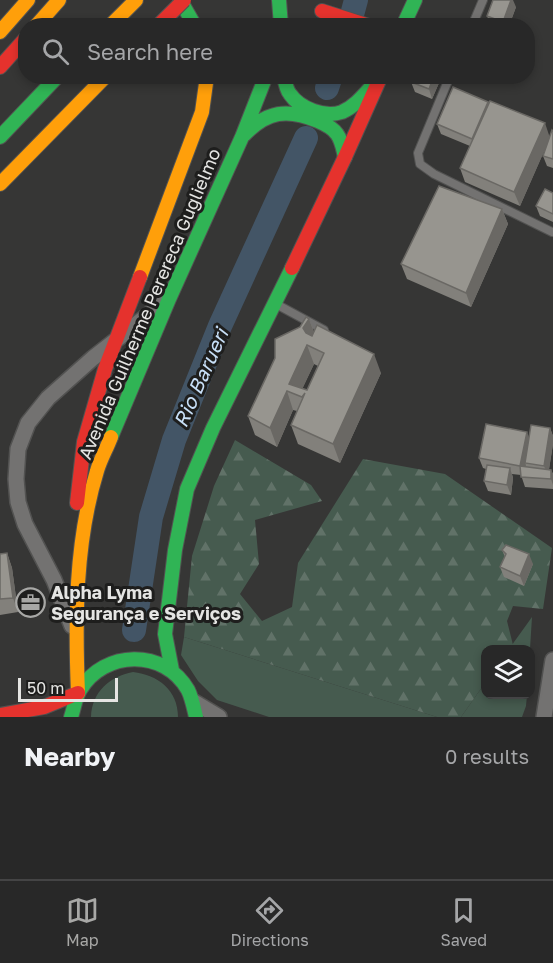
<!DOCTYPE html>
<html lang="en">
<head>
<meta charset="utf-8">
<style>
	body { margin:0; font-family:"Golos Text",sans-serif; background:#303030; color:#f1f3f6 }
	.controls { position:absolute; right:18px; bottom:18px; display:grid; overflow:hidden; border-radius:12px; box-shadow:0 3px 9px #0003 }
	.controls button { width:54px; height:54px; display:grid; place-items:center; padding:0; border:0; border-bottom:2px solid #444445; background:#282828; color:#f1f3f6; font:30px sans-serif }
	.scale { position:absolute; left:18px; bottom:15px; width:100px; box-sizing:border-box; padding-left:6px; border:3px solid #e5e5e3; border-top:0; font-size:16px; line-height:21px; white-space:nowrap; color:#e5e5e3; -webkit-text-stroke:4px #1e1e1d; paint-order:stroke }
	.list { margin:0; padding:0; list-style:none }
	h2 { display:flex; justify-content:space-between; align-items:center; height:78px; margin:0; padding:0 24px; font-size:26px }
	h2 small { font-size:20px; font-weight:400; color:#a5a6a8 }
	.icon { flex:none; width:33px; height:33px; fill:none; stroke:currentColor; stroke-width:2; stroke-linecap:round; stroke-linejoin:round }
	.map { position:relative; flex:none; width:553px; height:717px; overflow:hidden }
	.search { position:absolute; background:#282828; box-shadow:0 3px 9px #0003; left:18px; right:18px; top:18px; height:66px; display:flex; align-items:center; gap:15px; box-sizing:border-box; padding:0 21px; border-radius:24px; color:#a5a6a8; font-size:22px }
	.sheet { height:162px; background:#282828 }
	nav { display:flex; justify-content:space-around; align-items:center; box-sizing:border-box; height:84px; border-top:2px solid #444445; background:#282828; font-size:16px; color:#a5a6a8 }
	nav a { display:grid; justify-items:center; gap:3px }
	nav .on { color:#a8a8a6 }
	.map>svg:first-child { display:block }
	.green { fill:#465b4f }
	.forest { fill:url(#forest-firs) }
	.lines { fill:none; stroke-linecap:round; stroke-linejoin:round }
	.river { stroke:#435566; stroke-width:24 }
	.lane-casing { stroke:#525251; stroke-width:10 }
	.street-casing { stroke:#525251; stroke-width:18 }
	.fast-casing { stroke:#525251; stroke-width:16 }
	.slow-casing { stroke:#525251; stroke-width:16 }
	.jam-casing { stroke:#525251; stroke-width:16 }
	.lane { stroke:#737271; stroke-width:8 }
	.street { stroke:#737271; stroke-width:15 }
	.fast { stroke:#30b455; stroke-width:14 }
	.slow { stroke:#ff9f0a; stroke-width:14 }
	.jam { stroke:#e5322d; stroke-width:14 }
	.jam-bridge-casing { stroke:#525251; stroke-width:16; stroke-linecap:butt }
	.jam-bridge { stroke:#e5322d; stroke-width:14 }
	.wall { fill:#82807b; fill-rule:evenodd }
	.shaded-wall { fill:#6a6864 }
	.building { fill:#97958f; stroke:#6a6864; stroke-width:1.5; fill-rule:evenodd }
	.labels { text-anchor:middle; stroke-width:6; stroke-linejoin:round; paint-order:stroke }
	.street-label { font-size:18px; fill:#e5e5e3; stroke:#1e1e1d }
	.poi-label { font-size:18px; font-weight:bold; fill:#e5e5e3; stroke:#1e1e1d; text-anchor:start }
	.water-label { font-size:20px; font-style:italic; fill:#c8e0f8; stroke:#1e1e1d }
</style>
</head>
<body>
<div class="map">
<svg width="553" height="717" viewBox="0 0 553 717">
	<defs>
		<pattern id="forest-firs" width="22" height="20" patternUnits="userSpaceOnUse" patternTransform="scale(1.5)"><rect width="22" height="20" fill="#465b4f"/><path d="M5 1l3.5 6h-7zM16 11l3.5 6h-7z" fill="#617268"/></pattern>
	</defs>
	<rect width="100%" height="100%" fill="#363635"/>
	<path class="green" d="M532 617 530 649H509Z
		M184 637 437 717H269L217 700 198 681 181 655Z
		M133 672C158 675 178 690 178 717H91C92 692 109 677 133 672Z
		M485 683 486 694 527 695 526 706 522 717H461Z"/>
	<path class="forest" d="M235 440 311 485 322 501 255 520 259 564 240 594 262 621 292 607 298 563 363 459 445 474 552 548 543 609 513 606 507 621 513 645 509 649 486 650 485 683 461 717H437L184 637 192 556 214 486Z"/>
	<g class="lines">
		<path class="river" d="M349 26 356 0
			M327 88 331 76
			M134 630 151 517 174 440 220 326 306 138"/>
		<defs>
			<path id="lane" d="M472 26 483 0
				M450 76 418 153 420 164 434 174 552 232
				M276 304 324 330"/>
			<path id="street" d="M72 626 54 580 25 524 18 502 16 479 18 449 28 423 48 398 93 358 166 301
				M194 702 219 717
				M544 717 553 660"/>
			<path id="fast" d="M180 0 195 26
				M279 0 281 26
				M403 26 415 0
				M284 76C285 82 286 89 290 94 300 109 325 118 342 112 354 107 363 96 371 87
				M244 135C267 111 287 108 318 121 325 124 333 128 337 134 342 141 343 149 345 157
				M0 137 58 76
				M111 437 169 299 242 137 266 76
				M172 670 165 634 175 550 187 489 213 428 292 268
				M71 717C74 709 75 698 80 690 104 650 164 648 188 690 192 698 194 709 196 717"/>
			<path id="slow" d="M36 26 59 0
				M110 26 136 0
				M0 32 28 0
				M0 184 106 76
				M140 277 202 112 207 76
				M78 693C75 620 75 542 97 471 100 460 107 448 111 437"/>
			<path id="jam" d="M322 11 369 26
				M0 67 26 38
				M292 268 345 157 381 76
				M77 503 84 442 105 369 140 277
				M0 715 44 707 78 693"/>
		</defs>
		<use href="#lane" class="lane-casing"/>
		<use href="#street" class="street-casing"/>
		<use href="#fast" class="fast-casing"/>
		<use href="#slow" class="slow-casing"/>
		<use href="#jam" class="jam-casing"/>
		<use href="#lane" class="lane"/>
		<use href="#street" class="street"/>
		<use href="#fast" class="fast"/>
		<use href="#slow" class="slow"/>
		<use href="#jam" class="jam"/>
		<defs>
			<path id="jam-bridge" d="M158 26 184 0"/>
		</defs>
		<use href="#jam-bridge" class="jam-bridge-casing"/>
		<use href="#jam-bridge" class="jam-bridge"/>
	</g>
	<path class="wall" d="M516 7 509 26H491L487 16Z
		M442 76 432 99 415 92 411 82Z
		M467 76H482L479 83 468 79Z
		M489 76H503L501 83 490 78Z
		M488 102 489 104 550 137 553 131V168L547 166 543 156 548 142 520 206 465 182 460 168 470 146 441 134 437 124Z
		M553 193V222L540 216 536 206Z
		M502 209 508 224 471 307 407 279 401 264Z
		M309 319 314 332 381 373 340 463 298 444 291 425 297 411 293 410 277 447 255 435 248 416 300 327ZM314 364 318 366 307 390 302 389Z
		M550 428 553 436V444L549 469 551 470 553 474V489L525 487 521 475 512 474 513 478 511 495 488 491 484 481 486 469 483 468 479 458 529 438Z
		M502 550 533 564 524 586 504 577 500 567 505 557Z
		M7 553 12 568 18 612 0 615V554Z"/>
	<path class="shaded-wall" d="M511 0H513L516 7 509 26H504L503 22Z
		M434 76H442L432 99 429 89Z
		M476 76H482L479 83Z
		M498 76H503L501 83Z
		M545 123 550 138 520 206 514 192Z
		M502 209 508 224 471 307 466 293Z
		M309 319 316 338 310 347 303 328Z
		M307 345 314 364 299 396 289 384Z
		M374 354 381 373 340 463 333 444Z
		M287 391 293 410 277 447 270 428Z
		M550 428 553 436V444L548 476 544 466Z
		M527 432 531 442 525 463 526 465 523 476 520 466Z
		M510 468 513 478 511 495 507 485Z
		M551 470 553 474V485L551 479Z
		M7 553 12 568 18 612 13 598Z
		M529 554 533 564 524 586 520 576Z"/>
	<path class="building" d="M493 0H511L503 22 487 16Z
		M413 76H434L429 89 411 82Z
		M453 87 488 102 472 139 437 124Z
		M490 101 545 123 514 192 460 168Z
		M552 130 553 131V159L543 156Z
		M439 186 502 209 466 293 401 264Z
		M545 189 553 193V214L536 206Z
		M306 317 309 319 303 328 306 333 312 336 317 325 374 354 333 444 291 425 305 393 302 397 287 391 270 428 248 416 275 358V339L300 327ZM307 345 324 353 307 390 289 384Z
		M486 424 527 432 520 466 479 458Z
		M531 425 550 428 544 466 525 463Z
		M487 465 510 468 507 485 484 481Z
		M520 466 551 470V479L521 477Z
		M506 545 529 554 520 576 500 567 506 554 502 550Z
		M7 553 13 598 0 599V554Z"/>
	<defs>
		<symbol id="office-ring" viewBox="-11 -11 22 22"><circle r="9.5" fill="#1e1e1d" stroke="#a8a8a6" stroke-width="1.5"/><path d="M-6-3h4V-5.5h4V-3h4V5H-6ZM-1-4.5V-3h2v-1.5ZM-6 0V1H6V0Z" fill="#a8a8a6"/></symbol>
	</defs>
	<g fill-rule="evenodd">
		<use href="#office-ring" x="14" y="586" width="33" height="33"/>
	</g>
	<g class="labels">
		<g class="street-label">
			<text transform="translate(150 304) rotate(-67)" y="6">Avenida Guilherme Perereca Guglielmo</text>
		</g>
		<g class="poi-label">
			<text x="51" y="599">Alpha Lyma<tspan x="51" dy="21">Segurança e Serviços</tspan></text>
		</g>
		<g class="water-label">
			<text transform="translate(201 378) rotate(-66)" y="7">Rio Barueri</text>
		</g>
	</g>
</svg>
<div class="controls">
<button><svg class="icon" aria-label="layers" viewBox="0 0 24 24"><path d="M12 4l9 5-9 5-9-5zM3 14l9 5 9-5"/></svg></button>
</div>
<div class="scale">50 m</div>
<div class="search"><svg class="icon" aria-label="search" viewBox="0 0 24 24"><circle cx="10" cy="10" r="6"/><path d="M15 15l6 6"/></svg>Search here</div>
</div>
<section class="sheet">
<h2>Nearby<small>0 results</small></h2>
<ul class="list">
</ul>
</section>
<nav>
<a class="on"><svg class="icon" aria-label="map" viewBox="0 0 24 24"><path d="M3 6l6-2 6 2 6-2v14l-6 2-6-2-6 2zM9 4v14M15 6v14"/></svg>Map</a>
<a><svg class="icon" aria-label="directions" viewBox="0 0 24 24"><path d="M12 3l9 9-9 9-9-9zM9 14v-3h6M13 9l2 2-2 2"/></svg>Directions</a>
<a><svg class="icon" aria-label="saved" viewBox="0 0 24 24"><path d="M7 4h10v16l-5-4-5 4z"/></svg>Saved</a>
</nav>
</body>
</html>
